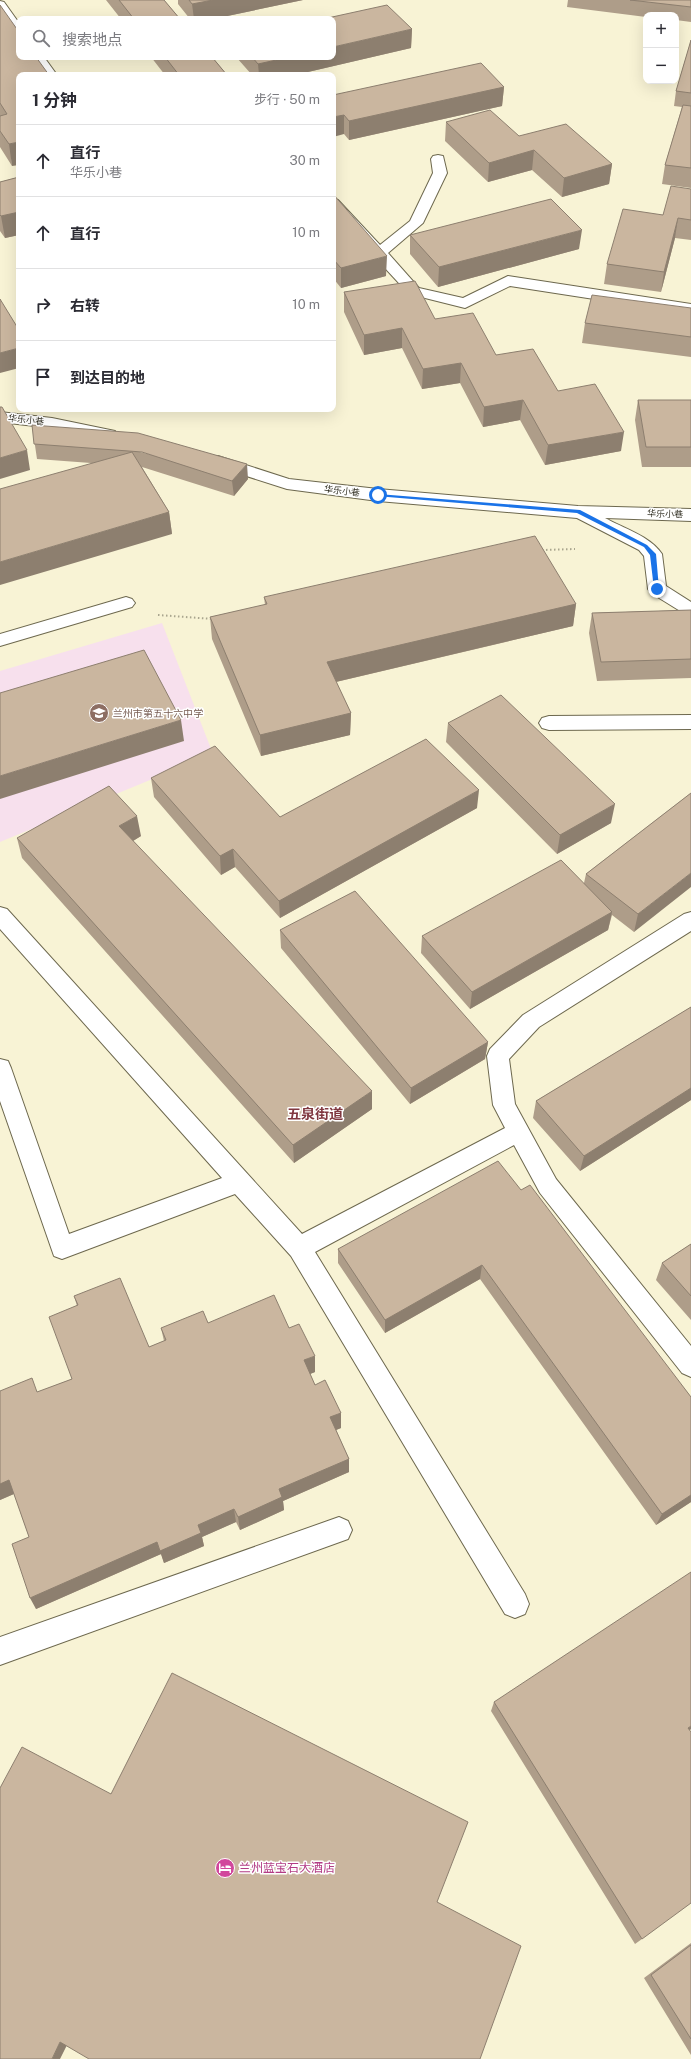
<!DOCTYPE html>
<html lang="zh">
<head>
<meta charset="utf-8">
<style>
	body { margin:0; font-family:"Public Sans","Noto Sans SC",sans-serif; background:#f2f2f3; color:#2b2b33 }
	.controls { position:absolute; right:12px; top:12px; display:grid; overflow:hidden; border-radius:8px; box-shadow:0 4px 16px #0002 }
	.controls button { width:36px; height:36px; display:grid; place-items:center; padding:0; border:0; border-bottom:1px solid #e1e1e2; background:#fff; color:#2b2b33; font:20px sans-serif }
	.stop { position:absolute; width:12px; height:12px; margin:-9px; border:3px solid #1a73e8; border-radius:50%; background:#fff }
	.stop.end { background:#1a73e8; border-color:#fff; box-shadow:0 1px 4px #0008 }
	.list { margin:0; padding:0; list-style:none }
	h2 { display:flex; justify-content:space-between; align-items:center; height:52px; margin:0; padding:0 16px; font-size:17px }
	h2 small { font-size:13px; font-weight:400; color:#7c7c81 }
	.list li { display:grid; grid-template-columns:26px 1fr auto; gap:12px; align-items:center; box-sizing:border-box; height:72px; padding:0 16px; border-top:1px solid #e1e1e2 }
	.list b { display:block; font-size:15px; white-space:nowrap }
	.list p { margin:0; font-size:13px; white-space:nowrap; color:#7c7c81 }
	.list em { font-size:13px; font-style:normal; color:#7c7c81 }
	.icon { flex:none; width:22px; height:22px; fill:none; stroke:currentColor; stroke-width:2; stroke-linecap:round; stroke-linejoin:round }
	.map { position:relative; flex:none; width:691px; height:2059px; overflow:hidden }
	.search { position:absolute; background:#fff; box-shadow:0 4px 16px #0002; left:16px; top:16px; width:320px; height:44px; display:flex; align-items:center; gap:10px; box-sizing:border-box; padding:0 14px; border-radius:8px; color:#7c7c81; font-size:15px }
	.panel { position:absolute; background:#fff; box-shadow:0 4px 16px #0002; left:16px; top:72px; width:320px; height:340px; border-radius:8px }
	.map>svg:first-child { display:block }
	.education { fill:#f7e0ed }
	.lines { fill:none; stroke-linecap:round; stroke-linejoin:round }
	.minor-casing { stroke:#6d684e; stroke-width:2 }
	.path { stroke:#a9a58e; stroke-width:2; stroke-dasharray:1.5 2.5; stroke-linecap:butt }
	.minor { fill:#fff; fill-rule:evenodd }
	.wall { fill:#ae9d89 }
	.shaded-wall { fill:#8d7f6f }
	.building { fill:#cab69f; stroke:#8d7f6f }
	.route { fill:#1a73e8 }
	.labels { text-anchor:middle; stroke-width:3; stroke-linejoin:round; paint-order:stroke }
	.far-street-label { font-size:9px; fill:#333125; stroke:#fff }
	.education-label { font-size:10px; fill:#785e54; stroke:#fff; text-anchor:start }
	.near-hotel-label { font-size:12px; fill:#b23c85; stroke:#fff; text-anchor:start }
	.district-label { font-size:14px; font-weight:bold; fill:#803740; stroke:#fff }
</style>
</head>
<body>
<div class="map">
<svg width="691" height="2059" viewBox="0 0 691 2059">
	<rect width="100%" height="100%" fill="#f8f3d5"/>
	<path class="education" d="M162 623 213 754 0 842V671Z"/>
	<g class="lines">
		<defs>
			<path id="minor" d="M0 1 4 2 19 23V36L14 35 0 14Z
				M30 57H44L57 75H43Z
				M438 155 443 156 447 173 423 223 388 253 419 288 463 298 508 276 691 304V314L510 286 465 308 409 294 333 212V199L338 200 380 245 410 221 433 173 431 159 433 156Z
				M0 412 52 418 115 431 117 435 115 439 109 440 52 428 0 422Z
				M218 456 289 479 378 489 578 506 691 509V521L605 518C623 528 650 536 662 554L666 586 691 602V616L685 614 651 593 648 589 644 556 639 550 577 518 378 501 287 489 212 465 210 461 212 457Z
				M126 597 132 599 135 603 132 607 0 646V634Z
				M691 715V729L549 730 542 728 539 723 542 718 549 716Z
				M0 907 7 909 302 1234 505 1128 493 1105 487 1056 490 1049 523 1015 684 914 691 912V931L539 1027 509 1059 515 1104 556 1179 691 1346V1377L682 1373 540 1193 514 1145 315 1252 525 1594 529 1604 525 1614 515 1618 505 1614 291 1256 235 1194 62 1259 54 1256 0 1101V1059L8 1061 11 1068 69 1234 222 1178 0 929Z
				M339 1517 348 1521 352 1530 348 1539 0 1665V1637Z"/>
		</defs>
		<use href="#minor" class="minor-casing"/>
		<path class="path" d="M542 550 575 549
			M158 615 213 619"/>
		<use href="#minor" class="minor"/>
	</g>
	<path class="wall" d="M106 0H164L180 19H121Z
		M178 0H303L213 19H190L178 4Z
		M568 0H691V22L676 20V15H646V17L567 7Z
		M0 5 12 166 0 147Z
		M412 29 411 48 295 75H252L237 58V57H333Z
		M691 40V188L662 184 665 165 682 107 674 106 676 91Z
		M151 57H212L227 75H165Z
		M504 87 502 106 349 140 344 134 333 95Z
		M446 122 519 136 612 164 609 184 562 197 532 170 488 182 445 141Z
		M19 177V235L5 238 0 231V182Z
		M691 189V240L675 238 661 292 604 284 607 264 663 215Z
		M333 194 386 276 341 288 333 278Z
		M410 235 579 249 438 287 410 254Z
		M344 292 435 319 558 391 621 451 545 465 520 420 483 427 460 383 422 389 402 348 364 355 344 312Z
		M691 308V357L582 343 585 323Z
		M638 400H691V467H642L635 420Z
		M32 425 248 479 234 496 142 467 169 512 172 534 91 463 37 459Z
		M264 597 576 604 573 626 336 682 351 713 350 735 261 756 212 639 210 617 265 605Z
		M691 610V678L597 681 589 633 592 613Z
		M448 723 611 823 557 854 446 742Z
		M151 778 280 817 477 808 280 918 235 867 221 875 154 797Z
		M691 793 634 932 612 915 608 930 470 1009 421 953 422 936 584 883 586 874Z
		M141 836 133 841 372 1109 294 1163 22 858 17 838Z
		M280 930 488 1042 485 1059 410 1104 281 948Z
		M691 1007V1100L580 1171 533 1118 536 1101Z
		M521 1190 691 1397V1502L656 1525 480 1279 385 1333 338 1263V1249Z
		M691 1244V1320L656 1280 662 1263Z
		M74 1296 149 1347 164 1341 161 1328 208 1323 289 1328 315 1372 310 1374 315 1385 341 1413V1428L336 1430 349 1459V1472L283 1501 284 1510 240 1530 236 1522 202 1537 204 1546 164 1563 161 1554 36 1609 29 1537 14 1494 0 1500V1391L38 1392 72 1379 77 1306Z
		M494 1702 691 1729 690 1730 642 1939 635 1944 491 1711Z
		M691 1943V2055L644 1978Z"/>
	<path class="shaded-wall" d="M213 0H303L213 19H194L192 4Z
		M412 29 411 48 295 75H259L258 64 290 57H333V47Z
		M504 87 502 106 349 140V121Z
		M344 115V134L333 137V117Z
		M19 142V165L12 166 9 144Z
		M534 150 532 170 488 182 489 163Z
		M612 164 609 184 562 197 564 178Z
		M19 212V235L5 238 1 216Z
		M678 218 675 238 661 292 664 272Z
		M582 230 579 249 438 287 439 267Z
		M387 256 386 276 341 288V268Z
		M402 328V348L364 355V335Z
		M19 348V368L0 373V353Z
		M461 363 460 383 422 389 423 369Z
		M523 400 520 420 483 427 484 407Z
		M624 432 621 451 545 465 548 445Z
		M27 450 30 470 0 479V458Z
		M247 464 248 479 234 496 232 481Z
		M169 512 172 534 0 585V562Z
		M576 604 573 626 327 684V662Z
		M351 713 350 735 261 756 260 735Z
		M181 720 184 741 0 799V776Z
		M479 790 477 808 280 918 279 901Z
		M615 804 611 823 557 854 560 835Z
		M137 816 141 836 123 847 119 826Z
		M233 849 235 867 221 875 220 856Z
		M691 873V887L634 932 638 914Z
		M612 912 608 930 470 1009 472 992Z
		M488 1042 485 1059 410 1104 411 1088Z
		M691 1088V1100L580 1171 584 1156Z
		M372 1091V1109L294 1163 293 1145Z
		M482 1265 480 1279 385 1333V1320Z
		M315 1356V1372L305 1376 304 1360Z
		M341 1413V1428L331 1432 330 1417Z
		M349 1459V1472L283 1501 284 1510 240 1530 238 1517 279 1489Z
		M9 1480 16 1493 0 1500V1484Z
		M691 1495V1502L656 1525 662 1514Z
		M234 1509 236 1522 202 1537 204 1546 164 1563 160 1551 198 1525Z
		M157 1542 161 1554 36 1609 30 1598Z
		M691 1726V1729L680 1737 688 1728Z
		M60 2042 67 2045 60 2059H52Z"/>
	<path class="building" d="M119 0H164L180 19H134Z
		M189 0H213L192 4Z
		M630 0H691V7Z
		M0 5 19 32V57H36L49 75H19V142L9 144 0 131V116L7 114 0 103Z
		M387 5 412 29 333 47V19H323Z
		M691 40V93L676 91Z
		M165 57H212L227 75H179Z
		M252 57H290L258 64Z
		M481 63 504 87 349 121 344 115 333 117V95Z
		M683 105 691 106V168L665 165Z
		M490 110 519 136 566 124 612 164 564 178 534 150 489 163 446 122Z
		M19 177V212L1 216 0 215V182Z
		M671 186 691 189V220L678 218 664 272 607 264 623 209 663 215Z
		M333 194 387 256 341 268 333 259Z
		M551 199 582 230 439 267 410 235Z
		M415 281 435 319 473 313 496 355 533 349 558 391 595 384 624 432 548 445 523 400 484 407 461 363 423 369 402 328 364 335 344 292Z
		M592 295 691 308V337L585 323Z
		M0 299 19 330V348L0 353Z
		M638 400H691V447H646Z
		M0 407H2L27 450 0 458Z
		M32 425 138 433 247 464 232 481 142 452 34 444Z
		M132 452 169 512 0 562V489Z
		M535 536 576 604 327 662 351 713 260 735 210 617 267 604 264 597Z
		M691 610V659L601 662 592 613Z
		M144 650 181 720 0 776V693Z
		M501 695 615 804 560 835 448 723Z
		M426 739 479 790 279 901 233 849 220 856 151 778 215 746 280 817Z
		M109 786 137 816 119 826 372 1091 293 1145 17 838Z
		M691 793V873L638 914 586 874Z
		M561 860 612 912 472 992 422 936Z
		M355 891 488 1042 411 1088 280 930Z
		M691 1007V1088L584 1156 536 1101Z
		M498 1161 521 1190 530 1185 691 1397V1495L662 1514 482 1265 385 1320 338 1249Z
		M691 1244V1296L662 1263Z
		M120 1278 149 1347 166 1340 161 1328 203 1311 208 1323 274 1295 289 1328 299 1324 315 1356 304 1360 315 1385 325 1380 341 1413 330 1417 349 1459 279 1489 282 1497 238 1517 234 1509 198 1525 201 1533 160 1551 157 1542 30 1598 12 1544 29 1537 9 1480 0 1484V1391L32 1378 37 1392 72 1379 49 1317 78 1305 74 1296Z
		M691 1572V1726L688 1728 691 1732V1903L642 1939 494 1702Z
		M172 1673 468 1822 437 1902 521 1946 480 2059H89L60 2042 52 2059H0V1788L22 1747 111 1794Z
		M691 1945V2039L651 1975Z"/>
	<path class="route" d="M378 494 580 510 647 545 656 554 659 589 657 591 654 589 650 555 644 547 577 513 376 496Z"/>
	<defs>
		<symbol id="school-disc" viewBox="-11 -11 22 22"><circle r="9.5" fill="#8d6e63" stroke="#fff"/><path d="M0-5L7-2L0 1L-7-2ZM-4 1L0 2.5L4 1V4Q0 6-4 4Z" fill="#fff"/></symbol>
		<symbol id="hotel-disc" viewBox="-11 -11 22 22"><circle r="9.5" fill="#d1479c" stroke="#fff"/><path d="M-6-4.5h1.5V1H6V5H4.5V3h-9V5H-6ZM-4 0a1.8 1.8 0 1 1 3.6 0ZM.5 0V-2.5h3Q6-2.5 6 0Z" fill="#fff"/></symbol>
	</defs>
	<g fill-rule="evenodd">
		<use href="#school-disc" x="88" y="702" width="22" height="22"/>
		<use href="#hotel-disc" x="214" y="1857" width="22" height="22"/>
	</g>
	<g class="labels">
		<g class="far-street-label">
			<text transform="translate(26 420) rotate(6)" y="3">华乐小巷</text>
			<text transform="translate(342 491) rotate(7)" y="3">华乐小巷</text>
			<text transform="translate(665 514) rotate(2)" y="3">华乐小巷</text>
		</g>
		<g class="education-label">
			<text x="113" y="717">兰州市第五十六中学</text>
		</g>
		<g class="near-hotel-label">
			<text x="239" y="1872">兰州蓝宝石大酒店</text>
		</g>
		<g class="district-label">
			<text x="315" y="1119">五泉街道</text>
		</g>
	</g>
</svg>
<div class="controls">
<button>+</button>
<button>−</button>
</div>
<div class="stop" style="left:378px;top:495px"></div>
<div class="stop end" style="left:657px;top:589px"></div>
<div class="search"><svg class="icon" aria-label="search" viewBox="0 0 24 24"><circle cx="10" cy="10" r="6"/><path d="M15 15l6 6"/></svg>搜索地点</div>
<section class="panel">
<h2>1 分钟<small>步行 · 50 m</small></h2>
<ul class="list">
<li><svg class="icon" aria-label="ahead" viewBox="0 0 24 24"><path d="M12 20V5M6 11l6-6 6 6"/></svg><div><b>直行</b><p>华乐小巷</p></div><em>30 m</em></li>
<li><svg class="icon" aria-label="ahead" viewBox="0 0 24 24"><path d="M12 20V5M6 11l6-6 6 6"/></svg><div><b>直行</b></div><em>10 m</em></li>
<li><svg class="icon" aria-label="right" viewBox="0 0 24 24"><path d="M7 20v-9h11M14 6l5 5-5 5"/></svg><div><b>右转</b></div><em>10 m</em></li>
<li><svg class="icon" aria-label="arrive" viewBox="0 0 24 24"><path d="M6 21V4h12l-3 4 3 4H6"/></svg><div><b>到达目的地</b></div></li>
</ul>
</section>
</div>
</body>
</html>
